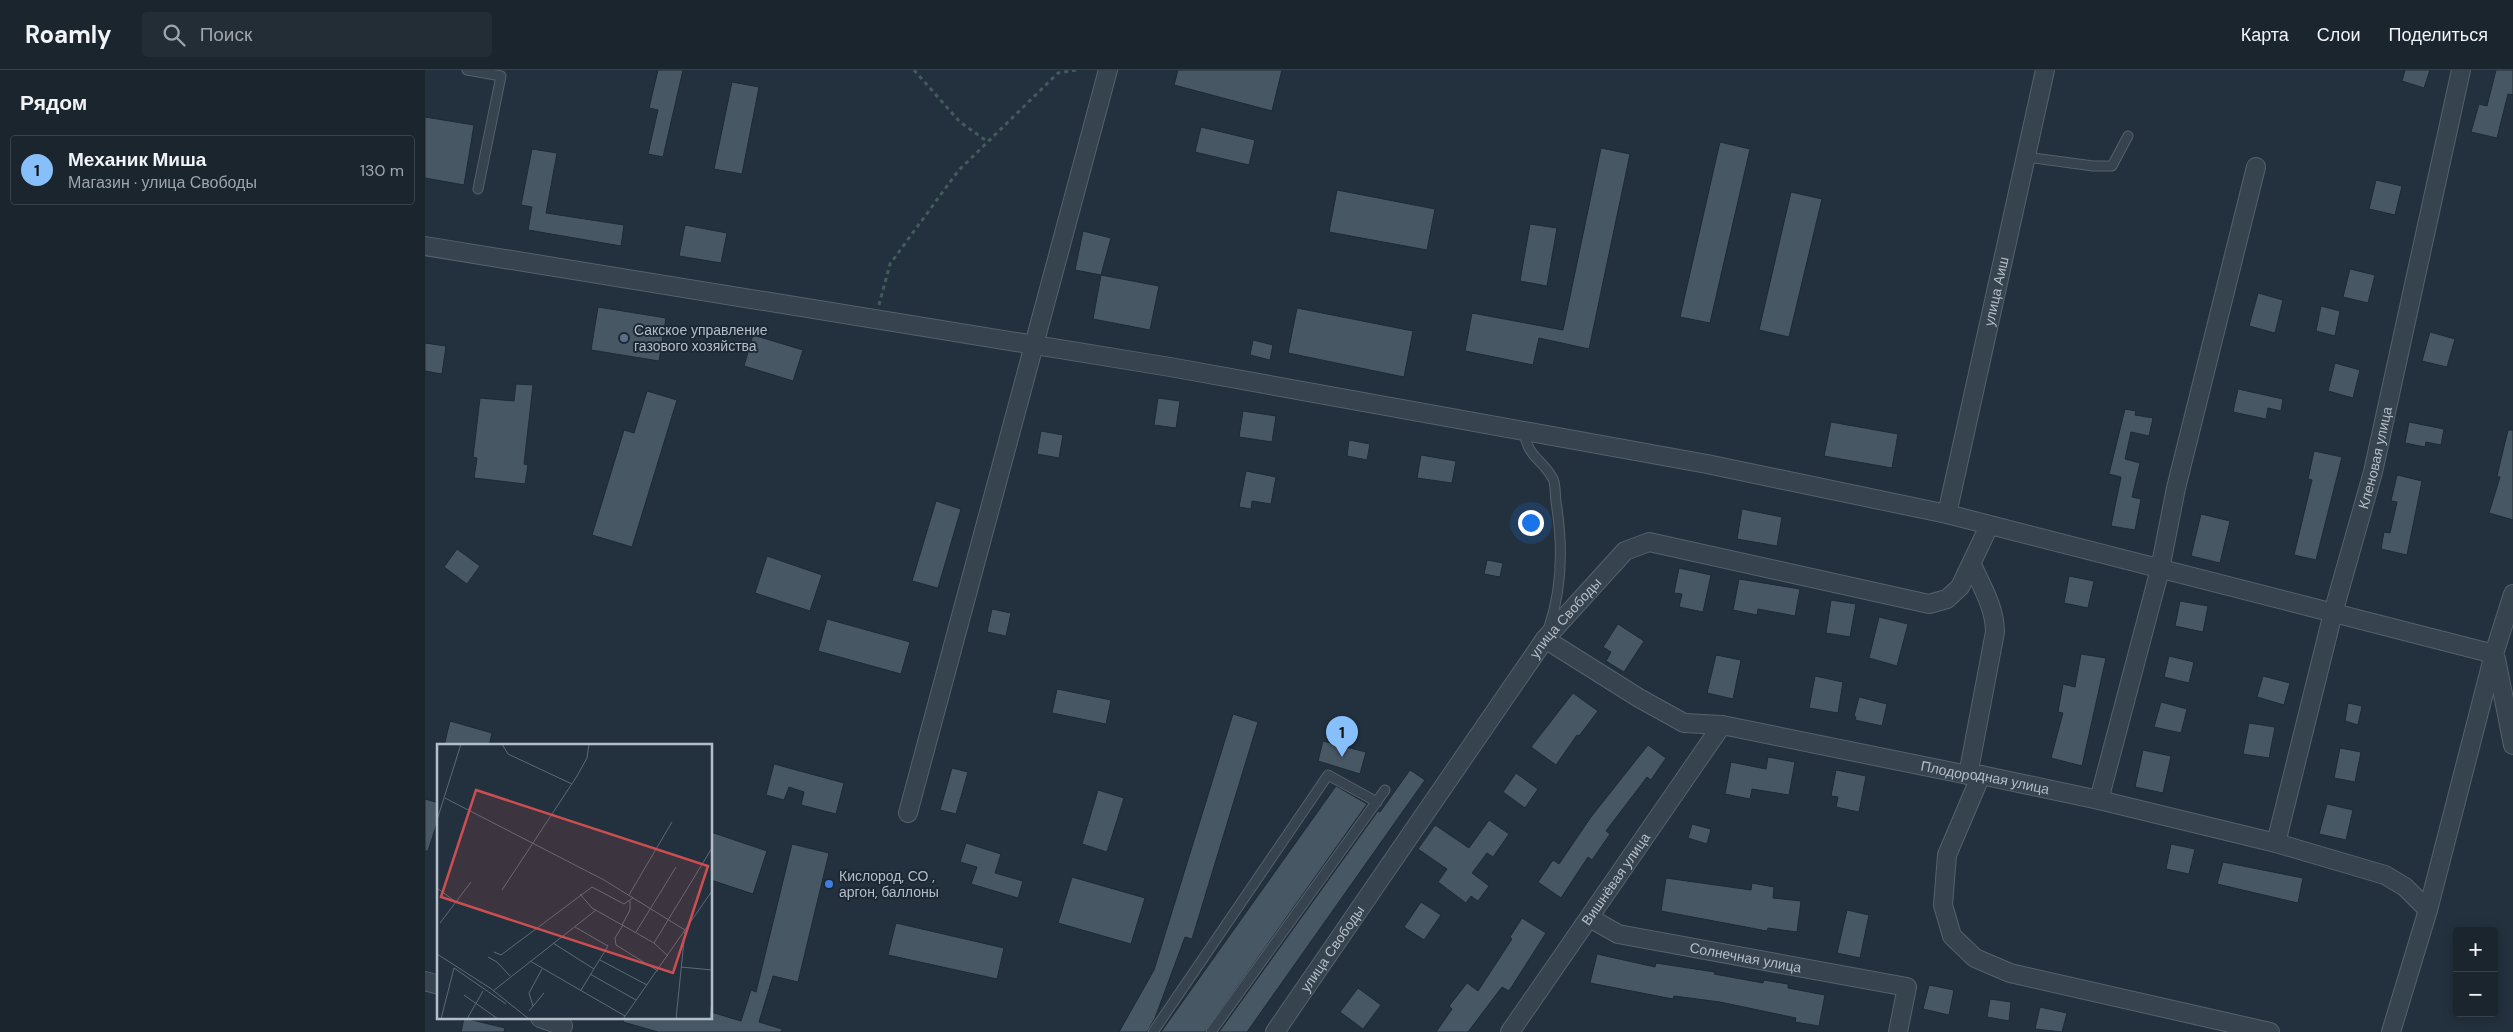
<!DOCTYPE html>
<html lang="ru">
<head>
<meta charset="utf-8">
<style>
	body { margin:0; font-family:"DM Sans",sans-serif; background:#232d36; color:#f1f3f6 }
	.controls { position:absolute; right:15px; bottom:15px; display:grid; overflow:hidden; border-radius:5px; box-shadow:0 2px 12px #0003 }
	.controls button { width:45px; height:45px; display:grid; place-items:center; padding:0; border:0; border-bottom:1px solid #38424a; background:#1a252e; color:#f1f3f6; font:25px sans-serif }
	.you { position:absolute; left:1105px; top:452px; width:18px; height:18px; margin:-12px; border:4px solid #fff; border-radius:50%; background:#1a73e8; box-shadow:0 0 0 8px #1a73e833 }
	.badge { display:grid; place-items:center; width:32px; height:32px; border-radius:50%; background:#87bffa; color:#111; font-size:16px; font-weight:700 }
	.pin { position:absolute; translate:-50% -41px; filter:drop-shadow(0 1px 2px #0008) }
	.pin::after { content:''; position:absolute; top:26px; width:18px; height:15px; background:inherit; clip-path:polygon(0 0,100% 0,50% 100%) }
	.list { margin:0; padding:0; list-style:none }
	h2 { display:flex; justify-content:space-between; align-items:center; height:65px; margin:0; padding:0 20px; font-size:21px }
	h2 small { font-size:16px; font-weight:400; color:#9fa5aa }
	.list li { display:grid; grid-template-columns:32px 1fr auto; gap:15px; align-items:center; box-sizing:border-box; height:70px; margin:0 10px 10px; padding:0 10px; border:1px solid #38424a; border-radius:5px }
	.list b { display:block; font-size:19px; white-space:nowrap }
	.list p { margin:0; font-size:16px; white-space:nowrap; color:#9fa5aa }
	.list em { font-size:16px; font-style:normal; color:#9fa5aa }
	.icon { flex:none; width:28px; height:28px; fill:none; stroke:currentColor; stroke-width:2; stroke-linecap:round; stroke-linejoin:round }
	.map { position:relative; flex:none; width:2088px; height:962px; overflow:hidden }
	header { display:flex; align-items:center; gap:30px; box-sizing:border-box; height:70px; padding:0 25px; background:#1a252e; border-bottom:1px solid #38424a }
	header strong { font-size:24px }
	nav { display:flex; gap:28px; margin-inline-start:auto; font-size:18px }
	.search { width:350px; height:45px; background:#232d36; display:flex; align-items:center; gap:12px; box-sizing:border-box; padding:0 18px; border-radius:5px; color:#9fa5aa; font-size:19px }
	main { display:flex }
	aside { flex:1; background:#1a252e }
	.map>svg:first-child { display:block }
	.building { fill:#475764; stroke:#1e2a35 }
	.lines { fill:none; stroke-linecap:round; stroke-linejoin:round }
	.service-casing { stroke:#55616c; stroke-width:11 }
	.minor-casing { stroke:#55616c; stroke-width:20 }
	.path { stroke:#435b5b; stroke-width:3; stroke-dasharray:4 4; stroke-linecap:butt }
	.service { stroke:#37434e; stroke-width:9 }
	.minor { stroke:#37434e; stroke-width:18 }
	.service-dot { fill:#5c6f8a; stroke:#1c2833; stroke-width:2 }
	.shop-dot { fill:#3f7fe0; stroke:#1c2833; stroke-width:2 }
	.labels { text-anchor:middle; stroke-width:4; stroke-linejoin:round; paint-order:stroke }
	.street-label { font-size:14px; fill:#b3bec9; stroke:#1c2833 }
	.poi-label { font-size:14px; fill:#b3bec9; stroke:#1c2833; text-anchor:start }
	.inset-road { fill:none; stroke:#5d6976; stroke-width:1 }
	.view { fill:#cd4e50; fill-opacity:0.15; stroke:#cd4e50; stroke-width:2.5 }
	.inset-edge { fill:none; stroke:#b3bec9; stroke-width:2.5 }
</style>
</head>
<body>
<header>
<strong>Roamly</strong>
<div class="search"><svg class="icon" aria-label="search" viewBox="0 0 24 24"><circle cx="10" cy="10" r="6"/><path d="M15 15l6 6"/></svg>Поиск</div>
<nav><a>Карта</a><a>Слои</a><a>Поделиться</a></nav>
</header>
<main>
<aside>
<h2>Рядом<small></small></h2>
<ul class="list">
<li><span class="badge">1</span><div><b>Механик Миша</b><p>Магазин · улица Свободы</p></div><em>130 m</em></li>
</ul>
</aside>
<div class="map">
<svg width="2088" height="962" viewBox="0 0 2088 962">
	<rect width="100%" height="100%" fill="#23313e"/>
	<path class="building" d="M233 0H258L238 87 223 84 233 40 224 38Z
		M753 0H857L847 41 749 15Z
		M1980 0H2005L1999 18 1977 11Z
		M2071 0H2088V25L2083 24 2072 68 2046 62 2054 34 2062 36Z
		M307 12 334 17 317 104 289 99Z
		M0 47 49 55 39 115 0 108Z
		M776 57 830 70 824 95 770 82Z
		M1295 72 1325 79 1285 253 1255 247Z
		M1176 78 1205 84 1164 279 1114 268 1108 295 1040 281 1047 243 1138 260Z
		M107 79 132 83 121 143 199 155 196 176 103 160 107 137 96 135Z
		M1951 110 1977 116 1970 145 1944 139Z
		M912 120 1010 139 1002 180 904 162Z
		M1366 122 1397 129 1364 267 1334 260Z
		M1105 154 1132 158 1122 216 1095 211Z
		M260 155 302 163 296 193 254 186Z
		M658 161 686 168 676 205 650 200Z
		M1925 199 1950 205 1943 233 1918 227Z
		M676 205 734 216 725 260 668 249Z
		M1833 223 1858 230 1850 263 1824 256Z
		M1896 236 1915 241 1910 266 1891 261Z
		M173 237 241 248 234 291 166 280Z
		M872 238 988 261 979 307 863 283Z
		M2005 262 2030 269 2022 297 1997 291Z
		M328 265 378 280 368 311 319 296Z
		M828 270 848 275 845 290 825 285Z
		M0 273 21 276 17 304 0 301Z
		M1910 293 1935 300 1928 328 1903 321Z
		M91 314 108 315 99 394 103 395 100 414 49 408 52 388 48 387 55 328 89 331Z
		M1813 319 1858 329 1856 341 1843 338 1841 349 1808 342Z
		M222 321 252 330 207 477 167 465 199 360 209 363Z
		M733 328 755 331 751 358 729 355Z
		M1700 339 1711 341 1710 345 1728 348 1724 366 1706 362 1700 389 1715 393 1707 427 1716 429 1710 460 1686 456 1696 407 1684 404Z
		M818 341 851 346 847 372 814 367Z
		M1406 352 1473 364 1467 398 1399 386Z
		M1984 352 2019 359 2016 375 2001 372 2000 377 1980 373Z
		M2083 360H2088V450L2064 443 2075 407 2072 406Z
		M616 361 638 365 634 388 612 384Z
		M924 370 945 374 942 390 922 386Z
		M1889 381 1917 387 1891 490 1869 485 1887 410 1883 409Z
		M996 385 1031 391 1027 413 992 408Z
		M821 401 851 407 846 434 827 431 826 439 814 437Z
		M1972 405 1997 411 1982 485 1956 479 1959 462 1965 463 1972 432 1966 431Z
		M511 431 536 439 513 518 487 511Z
		M1317 439 1357 447 1352 476 1312 469Z
		M1776 444 1805 451 1795 493 1766 486Z
		M32 479 55 496 42 514 19 497Z
		M342 486 397 505 385 541 330 523Z
		M1062 490 1078 493 1075 507 1059 504Z
		M1254 498 1286 505 1278 542 1254 537 1257 524 1249 523Z
		M1644 506 1669 511 1663 538 1639 533Z
		M1314 509 1375 519 1370 546 1333 539 1332 545 1308 540Z
		M1406 530 1431 534 1425 567 1401 563Z
		M1755 531 1783 536 1778 562 1750 556Z
		M567 539 586 543 581 566 562 562Z
		M1454 547 1483 554 1472 596 1444 588Z
		M402 549 485 572 476 604 393 581Z
		M1193 554 1219 571 1199 602 1181 591 1186 582 1178 577Z
		M1656 584 1681 588 1657 696 1626 688 1638 643 1633 642 1638 614 1650 617Z
		M1291 585 1316 590 1308 629 1282 623Z
		M1744 586 1769 592 1764 613 1739 607Z
		M1390 606 1418 612 1413 643 1384 638Z
		M1838 606 1865 613 1859 635 1832 627Z
		M632 619 686 630 681 654 627 643Z
		M1148 623 1173 641 1154 666 1152 665 1131 695 1106 677Z
		M1434 627 1462 634 1457 656 1430 650 1431 647 1429 646Z
		M1736 632 1762 639 1756 663 1729 657Z
		M1923 633 1937 636 1933 655 1920 651Z
		M808 644 833 652 767 869 760 867 730 948 722 962H694L729 900Z
		M25 651 67 663 64 676H19Z
		M1824 653 1850 657 1844 688 1818 684Z
		M898 671 941 682 935 704 893 691Z
		M1223 675 1241 688 1226 710 1222 707 1181 761 1185 764 1167 790 1163 787 1136 828 1113 812 1128 790 1134 794 1166 747Z
		M1915 678 1936 682 1930 712 1909 708Z
		M1718 680 1746 686 1738 723 1710 717Z
		M1343 687 1370 692 1364 725 1327 719 1325 729 1300 724 1306 692 1341 699Z
		M349 694 419 713 411 744 376 735 379 722 364 717 359 730 341 725Z
		M527 698 543 702 531 744 515 740Z
		M985 700 1000 710 822 962H794L953 741 955 742Z
		M1411 700 1441 706 1434 742 1411 737 1413 727 1406 726Z
		M1091 703 1113 719 1100 738 1078 722Z
		M911 716 942 734 780 962H736Z
		M673 720 699 728 682 782 657 774Z
		M0 729 14 733V747L3 781H0Z
		M1902 734 1928 740 1921 770 1894 764Z
		M1064 750 1084 764 1068 787 1062 783 1047 803 1064 816 1053 831 1046 826 1041 833 1013 812 1022 799 993 779 1010 755 1044 778Z
		M1267 754 1286 759 1282 774 1263 768Z
		M286 762 342 781 328 824 286 810Z
		M541 773 576 784 570 803 598 811 593 828 546 814 552 797 535 792Z
		M367 774 404 783 373 912 348 906 334 952 357 959 356 962H233L198 952 199 948H286V942L316 951 326 920 331 922Z
		M1746 774 1770 779 1764 804 1741 799Z
		M1798 792 1878 808 1873 833 1792 814Z
		M647 807 720 828 706 874 633 853Z
		M1241 808 1326 820 1327 813 1349 817 1348 828 1376 831 1372 862 1343 858 1342 861 1236 841Z
		M996 832 1016 845 999 870 979 857Z
		M1422 840 1444 845 1435 888 1412 883Z
		M1097 848 1121 863 1084 921 1077 917 1043 962H1011L1027 939 1024 936 1042 913 1053 921 1087 869 1085 867Z
		M471 853 579 878 572 909 463 885Z
		M1172 884 1230 897 1231 893 1290 902 1289 904 1338 913 1339 910 1363 914V918L1400 925 1394 956 1370 952 1371 948 1295 932 1249 926 1248 929 1165 913Z
		M1504 915 1529 920 1524 945 1498 939Z
		M933 918 956 935 938 959 915 942Z
		M1565 929 1586 932 1584 951 1562 947Z
		M1615 937 1642 943 1637 962 1610 959Z
		M39 948 80 958 79 962H36Z"/>
	<g class="lines">
		<defs>
			<path id="service" d="M42 0 76 6 53 119
				M1601 87 1668 96H1687L1703 66
				M1099 361C1103 389 1117 388 1128 409 1131 415 1130 425 1131 432 1138 475 1138 516 1124 557
				M728 962 903 705 952 732
				M786 962 960 720"/>
			<g id="minor">
				<path d="M0 176 745 297 1282 394 1522 444 2069 584"/>
				<path id="s1" d="M1522 444 1620 0"/>
				<path id="s2" d="M1120 569 1214 628 1259 653 1297 655 1543 705H1556L1674 730 1851 773 1960 805 1980 817 2003 840"/>
				<path d="M2071 589 2088 675"/>
				<path d="M1543 705 1570 562C1570 538 1557 517 1547 495"/>
				<path d="M1556 705 1522 785 1518 835 1527 866 1550 888 1585 903 1845 962"/>
				<path d="M1674 730 1735 499 1751 418 1831 97"/>
				<path d="M483 743 683 0"/>
				<path id="s3" d="M1851 773 1908 543 1948 402 2036 0"/>
				<path id="s4" d="M1165 848 1193 864 1482 917 1473 962"/>
				<path d="M0 911 14 915"/>
				<path d="M115 948 138 956"/>
				<path id="s5" d="M850 962 1120 569 1200 481 1224 472 1504 534 1522 529 1535 517 1564 456"/>
				<path id="s6" d="M1085 962 1297 655"/>
				<path d="M1966 962 2003 840 2069 584 2088 524"/>
			</g>
		</defs>
		<use href="#service" class="service-casing"/>
		<use href="#minor" class="minor-casing"/>
		<path class="path" d="M489 0 535 52 563 72
			M454 235 465 194 533 101 633 3 652 0"/>
		<use href="#service" class="service"/>
		<use href="#minor" class="minor"/>
	</g>
	<circle class="service-dot" cx="199" cy="268" r="5"/>
	<circle class="shop-dot" cx="404" cy="814" r="5"/>
	<g class="labels">
		<g class="street-label">
			<text dy="5" stroke="none"><textPath href="#s1" startOffset="228">улица Аиш</textPath></text>
			<text dy="5" stroke="none"><textPath href="#s3" startOffset="398">Кленовая улица</textPath></text>
			<text dy="5" stroke="none"><textPath href="#s5" startOffset="506">улица Свободы</textPath></text>
			<text dy="5" stroke="none"><textPath href="#s2" startOffset="469">Плодородная улица</textPath></text>
			<text dy="5" stroke="none"><textPath href="#s6" startOffset="186">Вишнёвая улица</textPath></text>
			<text dy="5" stroke="none"><textPath href="#s5" startOffset="101">улица Свободы</textPath></text>
			<text dy="5" stroke="none"><textPath href="#s4" startOffset="162">Солнечная улица</textPath></text>
		</g>
		<g class="poi-label">
			<text x="209" y="265">Сакское управление<tspan x="209" dy="16">газового хозяйства</tspan></text>
			<text x="414" y="811">Кислород, СО ,<tspan x="414" dy="16">аргон, баллоны</tspan></text>
		</g>
	</g>
	<g transform="translate(12 674)">
		<rect width="275" height="275" fill="#23313e"/>
		<path class="inset-road" d="M65 0 71 10 135 40M8 54 167 136 248 186M0 76 24 0M0 144 19 158M65 146 140 32 150 14 152 0M143 150 155 164 217 199 231 212M192 151 235 78M3 179 34 138M185 181 193 166V157M186 181 178 194 179 201 221 227M138 183 171 202 144 246M199 188 239 123M116 199 157 225M217 199 275 104M57 208 64 211 155 143 187 160 196 154M0 210 53 244 92 275M51 213 60 218 73 232M163 216 210 241M93 217 188 272M244 223 275 226M17 224 69 260M153 230 199 256M56 247 159 166M27 251 61 275M96 262 92 249 105 225M92 267 107 249M4 275 17 224M30 275 46 247M186 275 275 147M239 275 248 187M273 275 275 256"/>
		<path class="view" d="M39 46 271 122 236 229 4 153Z"/>
		<rect width="275" height="275" class="inset-edge"/>
	</g>
</svg>
<div class="controls">
<button>+</button>
<button>−</button>
</div>
<div class="you"></div>
<div class="pin badge" style="left:917px;top:687px">1</div>
</div>
</main>
</body>
</html>
